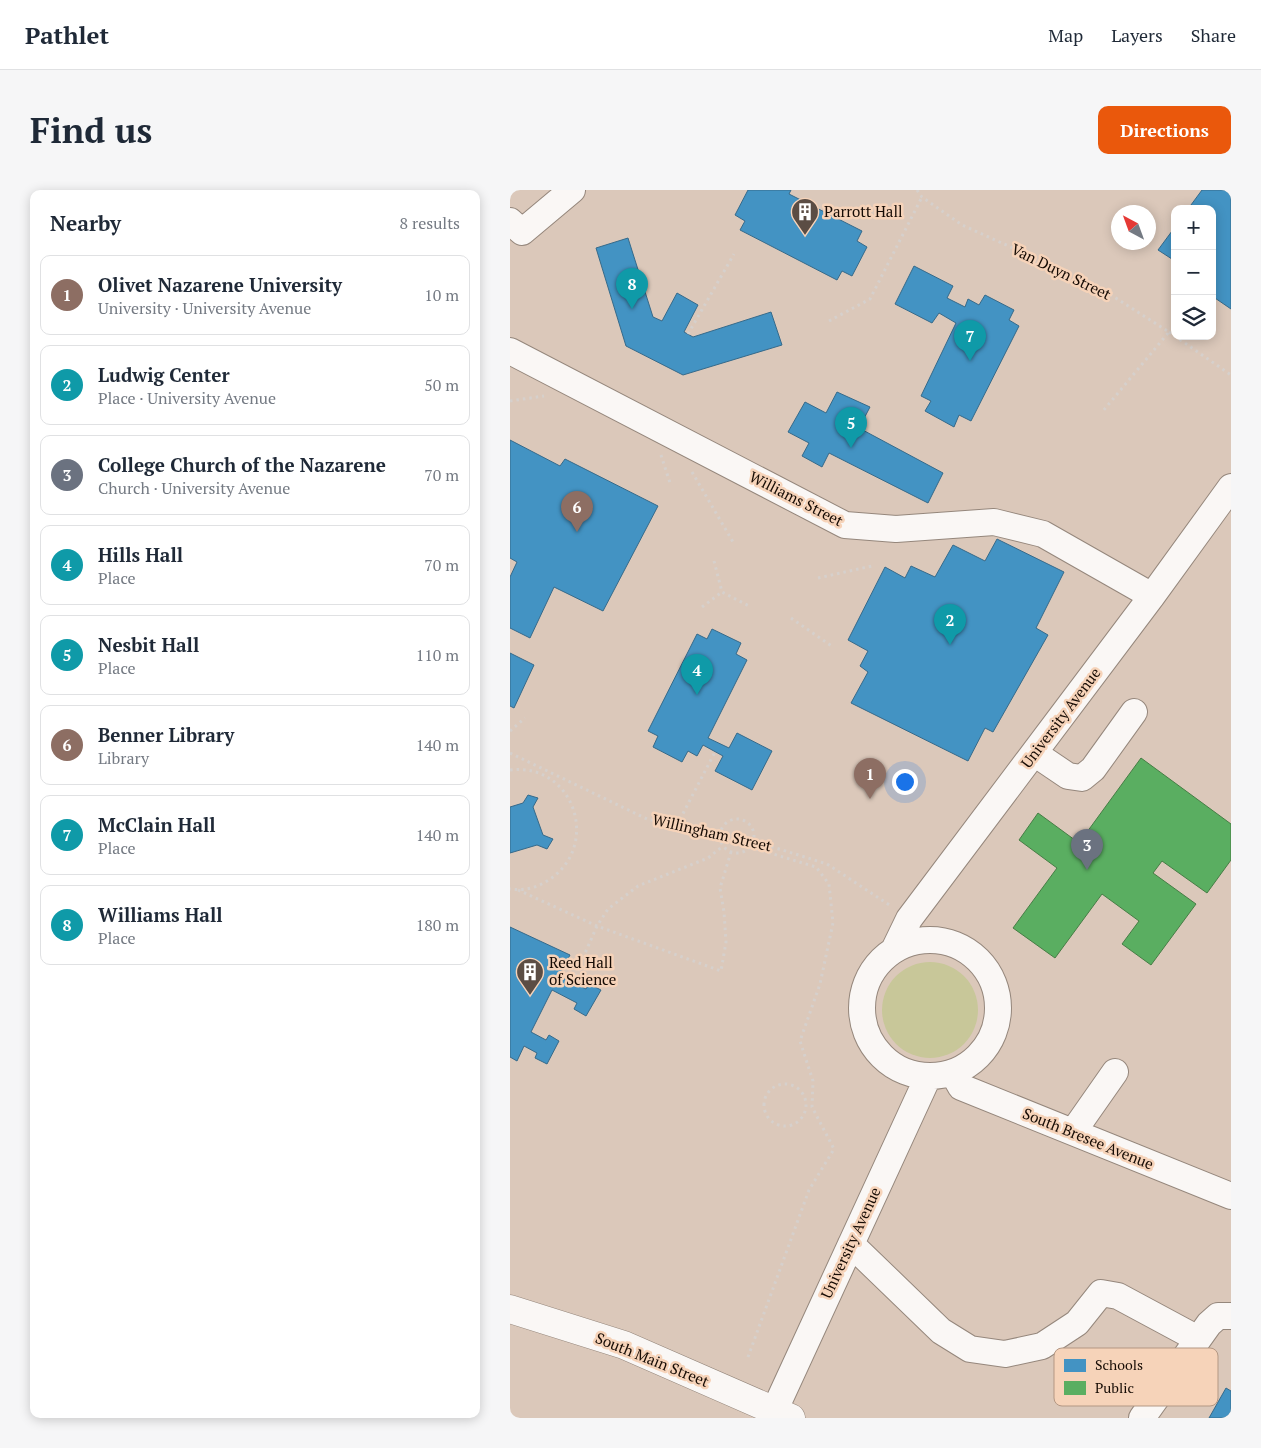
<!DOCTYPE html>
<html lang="en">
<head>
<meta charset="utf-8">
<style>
	body { margin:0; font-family:"PT Serif",serif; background:#f6f6f7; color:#1f2937 }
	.controls { position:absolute; right:15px; top:15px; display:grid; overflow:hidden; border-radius:10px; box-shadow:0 2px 12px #0003 }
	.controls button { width:45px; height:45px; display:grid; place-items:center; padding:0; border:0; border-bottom:1px solid #e0e1e3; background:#fff; color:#1f2937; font:25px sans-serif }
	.compass { position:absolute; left:601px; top:15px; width:45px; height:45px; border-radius:50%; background:#fff; box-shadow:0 2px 12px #0003; rotate:319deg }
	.you { position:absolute; left:394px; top:591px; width:18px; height:18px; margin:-12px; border:4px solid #fff; border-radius:50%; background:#1a73e8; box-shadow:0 0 0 8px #1a73e833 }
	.badge { display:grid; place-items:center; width:32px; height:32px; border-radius:50%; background:#ea580c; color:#fff; font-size:16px; font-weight:700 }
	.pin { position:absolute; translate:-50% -41px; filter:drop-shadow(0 1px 2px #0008) }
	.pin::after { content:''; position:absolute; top:26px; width:18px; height:15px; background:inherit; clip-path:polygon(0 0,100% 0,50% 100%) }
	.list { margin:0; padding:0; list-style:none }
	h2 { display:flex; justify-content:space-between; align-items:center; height:65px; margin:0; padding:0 20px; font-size:21px }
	h2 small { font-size:16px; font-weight:400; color:#747a83 }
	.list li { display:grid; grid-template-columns:32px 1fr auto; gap:15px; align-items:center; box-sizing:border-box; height:80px; margin:0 10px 10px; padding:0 10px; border:1px solid #e0e1e3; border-radius:10px }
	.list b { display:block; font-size:19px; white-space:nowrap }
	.list p { margin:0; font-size:16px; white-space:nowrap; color:#747a83 }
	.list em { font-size:16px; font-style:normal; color:#747a83 }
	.icon { flex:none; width:28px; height:28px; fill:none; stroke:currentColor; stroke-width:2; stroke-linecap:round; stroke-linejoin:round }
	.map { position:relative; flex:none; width:721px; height:1228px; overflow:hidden; border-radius:10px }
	header { display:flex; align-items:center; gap:30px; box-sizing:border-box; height:70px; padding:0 25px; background:#fff; border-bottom:1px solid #e0e1e3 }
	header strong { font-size:24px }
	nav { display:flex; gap:28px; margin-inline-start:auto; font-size:18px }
	.intro { display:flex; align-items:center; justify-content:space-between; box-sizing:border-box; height:120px; padding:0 30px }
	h1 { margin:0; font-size:35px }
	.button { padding:12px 22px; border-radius:10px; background:#ea580c; color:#fff; font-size:18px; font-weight:700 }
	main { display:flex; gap:30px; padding:0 30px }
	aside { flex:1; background:#fff; border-radius:10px; box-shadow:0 2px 12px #0003 }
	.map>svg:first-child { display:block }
	.green { fill:#c8c799 }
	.schools { fill:#4393c3; stroke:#366a8a }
	.public { fill:#5aae61; stroke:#467d45 }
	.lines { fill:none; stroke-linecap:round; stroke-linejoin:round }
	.minor-casing { stroke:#95877c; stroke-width:28 }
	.major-casing { stroke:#95877c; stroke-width:29 }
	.path { stroke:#d6d0cc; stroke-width:3; stroke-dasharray:2.5 4; stroke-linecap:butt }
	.minor { stroke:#faf7f5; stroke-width:26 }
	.major { stroke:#faf7f5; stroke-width:28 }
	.labels { text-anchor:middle; stroke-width:5; stroke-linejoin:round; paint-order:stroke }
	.poi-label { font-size:15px; fill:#160b04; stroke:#f6d3b9; text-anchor:start }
	.street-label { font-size:15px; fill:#160b04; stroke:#f6d3b9 }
	.key { fill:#f6d3b9; stroke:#b39783; stroke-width:1 }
	.key-label { font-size:14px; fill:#160b04 }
</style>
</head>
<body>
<header>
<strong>Pathlet</strong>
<nav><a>Map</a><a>Layers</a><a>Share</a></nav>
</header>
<div class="intro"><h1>Find us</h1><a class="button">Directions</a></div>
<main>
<aside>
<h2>Nearby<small>8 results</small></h2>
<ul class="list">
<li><span class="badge" style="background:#8d6e63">1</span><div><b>Olivet Nazarene University</b><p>University · University Avenue</p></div><em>10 m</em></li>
<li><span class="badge" style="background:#0f9aa8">2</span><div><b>Ludwig Center</b><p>Place · University Avenue</p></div><em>50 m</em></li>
<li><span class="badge" style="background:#6b7280">3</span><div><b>College Church of the Nazarene</b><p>Church · University Avenue</p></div><em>70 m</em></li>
<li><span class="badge" style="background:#0f9aa8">4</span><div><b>Hills Hall</b><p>Place</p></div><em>70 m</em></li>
<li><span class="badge" style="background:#0f9aa8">5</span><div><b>Nesbit Hall</b><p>Place</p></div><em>110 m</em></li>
<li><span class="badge" style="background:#8d6e63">6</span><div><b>Benner Library</b><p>Library</p></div><em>140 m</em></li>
<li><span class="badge" style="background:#0f9aa8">7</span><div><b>McClain Hall</b><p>Place</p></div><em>140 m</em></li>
<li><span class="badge" style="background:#0f9aa8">8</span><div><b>Williams Hall</b><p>Place</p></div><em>180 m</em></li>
</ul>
</aside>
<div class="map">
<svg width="721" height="1228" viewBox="0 0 721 1228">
	<rect width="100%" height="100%" fill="#dbc8ba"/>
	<path class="green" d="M372 820a48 48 0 1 1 96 0a48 48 0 1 1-96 0Z"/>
	<path class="schools" d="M238 0H281L279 4 352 41 347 51 357 57 342 86 332 81 327 90 230 40 235 31 225 25Z
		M692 0H721V119L702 106V19H678Z
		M665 37V71L648 60Z
		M118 48 143 127 152 131 167 103 188 115 174 142 183 147 261 122 272 155 173 185 116 156 86 58Z
		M404 76 443 96 437 108 455 117 458 109 469 115 475 105 504 120 499 130 509 136 461 231 449 225 444 237 415 221 421 211 411 206 446 133 429 123 422 133 385 114Z
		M327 202 360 217 349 238 433 283 418 313 319 263 312 277 292 266 299 253 278 242 295 212 316 223Z
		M0 250 50 276 55 269 148 316 93 421 44 397 20 448 0 438V387L7 372 0 368Z
		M487 349 554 382 526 438 538 445 483 542 475 538 458 571 341 513 358 482 350 476 358 461 338 450 375 377 395 388 401 376 425 387 443 355 475 371Z
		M202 439 231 453 226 464 237 470 198 548 219 558 227 543 262 561 242 600 205 581 213 566 193 555 187 566 178 561 172 572 143 557 148 546 138 541 187 444 197 449Z
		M0 463 24 475 4 518 0 516Z
		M18 605 28 608 23 617 33 645 43 649 37 659 27 655 0 663V617L13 613Z
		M0 737 60 765 49 786 76 799 79 794 91 800 76 826 64 819 67 813 42 800 21 842 36 850 39 845 49 851 37 874 25 868 27 863 14 856 7 871 0 867Z
		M716 1198 721 1201V1228H699Z"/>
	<path class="public" d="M631 568 721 634V670L697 703 652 671 643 683 686 714 641 775 612 754 629 731 592 704 545 768 503 738 547 678 509 650 528 623 569 653Z"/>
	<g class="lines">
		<defs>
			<path id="minor" d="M0 31 12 42 62 0
				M0 161 335 335 386 339 484 332 533 344 642 406
				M524 563 558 586 572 588 583 579 624 522
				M352 818a68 68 0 1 1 136 0a68 68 0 1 1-136 0Z
				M384 760 399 729 642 406 721 297
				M443 883 451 897 721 1006
				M563 942 605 882
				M341 1054 431 1141 460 1159 495 1164 532 1156 567 1133 591 1103 608 1106 688 1149
				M261 1228 418 887
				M632 1228 699 1134 708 1126H721"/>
			<path id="major" d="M0 1119 114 1155 281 1228"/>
		</defs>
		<use href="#minor" class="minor-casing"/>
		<use href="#major" class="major-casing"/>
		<path class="path" d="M407 0 412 7 452 35 587 96 659 142 593 221
			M319 131 360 109 412 7
			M659 142 721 185
			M178 144 224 64
			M0 211 34 206
			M151 265 160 293
			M182 282 223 352
			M204 371 212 402 239 416
			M308 388 362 376
			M192 417 212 402
			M281 428 323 457
			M0 541 15 528
			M0 563 137 629 231 647 317 674 381 716
			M0 580C65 572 92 658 37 691 26 698 13 701 0 699
			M210 646a17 17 0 1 1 34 0a17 17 0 1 1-34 0Z
			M167 635 205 562
			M8 700 87 736 211 781 216 752 214 722 210 698 221 662
			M65 786 87 736 98 719 128 696 198 668 213 656
			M254 915a21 21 0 1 1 42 0a21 21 0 1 1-42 0Z
			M238 1167 299 1000 324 959 302 917 303 891 290 851 310 794 323 733 319 694 306 677 240 657"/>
		<use href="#minor" class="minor"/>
		<use href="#major" class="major"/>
	</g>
	<defs>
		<symbol id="building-pin" viewBox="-11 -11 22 30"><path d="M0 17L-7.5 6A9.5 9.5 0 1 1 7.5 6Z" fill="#5b4d44" stroke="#f6d3b9"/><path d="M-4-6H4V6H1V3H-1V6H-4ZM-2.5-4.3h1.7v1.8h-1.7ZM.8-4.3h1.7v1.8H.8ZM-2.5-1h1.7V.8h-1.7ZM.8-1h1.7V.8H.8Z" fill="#fff"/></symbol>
	</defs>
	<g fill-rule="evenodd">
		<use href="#building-pin" x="279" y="6" width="32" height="43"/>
		<use href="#building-pin" x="4" y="766" width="32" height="43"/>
	</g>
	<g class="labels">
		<g class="poi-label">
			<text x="314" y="27">Parrott Hall</text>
			<text x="39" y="778">Reed Hall<tspan x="39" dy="17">of Science</tspan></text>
		</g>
		<g class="street-label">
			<text transform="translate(551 82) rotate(26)" y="5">Van Duyn Street</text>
			<text transform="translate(286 309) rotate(27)" y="5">Williams Street</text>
			<text transform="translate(551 528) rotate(-53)" y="5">University Avenue</text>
			<text transform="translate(202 643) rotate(13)" y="5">Willingham Street</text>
			<text transform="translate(578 949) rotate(22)" y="5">South Bresee Avenue</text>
			<text transform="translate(341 1053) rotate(-65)" y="5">University Avenue</text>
			<text transform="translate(142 1170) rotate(22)" y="5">South Main Street</text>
		</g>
	</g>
	<rect x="544" y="1158" width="164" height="58" rx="8" class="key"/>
	<rect x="554" y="1169" width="22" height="13" fill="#4393c3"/>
	<rect x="554" y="1191" width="22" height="14" fill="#5aae61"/>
	<g class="key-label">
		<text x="585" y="1180">Schools</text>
		<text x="585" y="1203">Public</text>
	</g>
</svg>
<div class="controls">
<button>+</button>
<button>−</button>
<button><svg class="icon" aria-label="layers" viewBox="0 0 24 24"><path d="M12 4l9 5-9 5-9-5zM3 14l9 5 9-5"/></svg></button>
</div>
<svg class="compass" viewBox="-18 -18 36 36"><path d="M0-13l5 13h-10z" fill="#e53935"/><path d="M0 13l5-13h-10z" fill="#747a83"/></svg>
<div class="you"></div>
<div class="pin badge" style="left:360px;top:609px;background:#8d6e63">1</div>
<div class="pin badge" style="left:440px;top:455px;background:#0f9aa8">2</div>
<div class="pin badge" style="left:577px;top:680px;background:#6b7280">3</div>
<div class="pin badge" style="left:187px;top:505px;background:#0f9aa8">4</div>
<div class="pin badge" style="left:341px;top:258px;background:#0f9aa8">5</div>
<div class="pin badge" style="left:67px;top:342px;background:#8d6e63">6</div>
<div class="pin badge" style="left:460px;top:171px;background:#0f9aa8">7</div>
<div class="pin badge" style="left:122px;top:119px;background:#0f9aa8">8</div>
</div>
</main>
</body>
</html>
